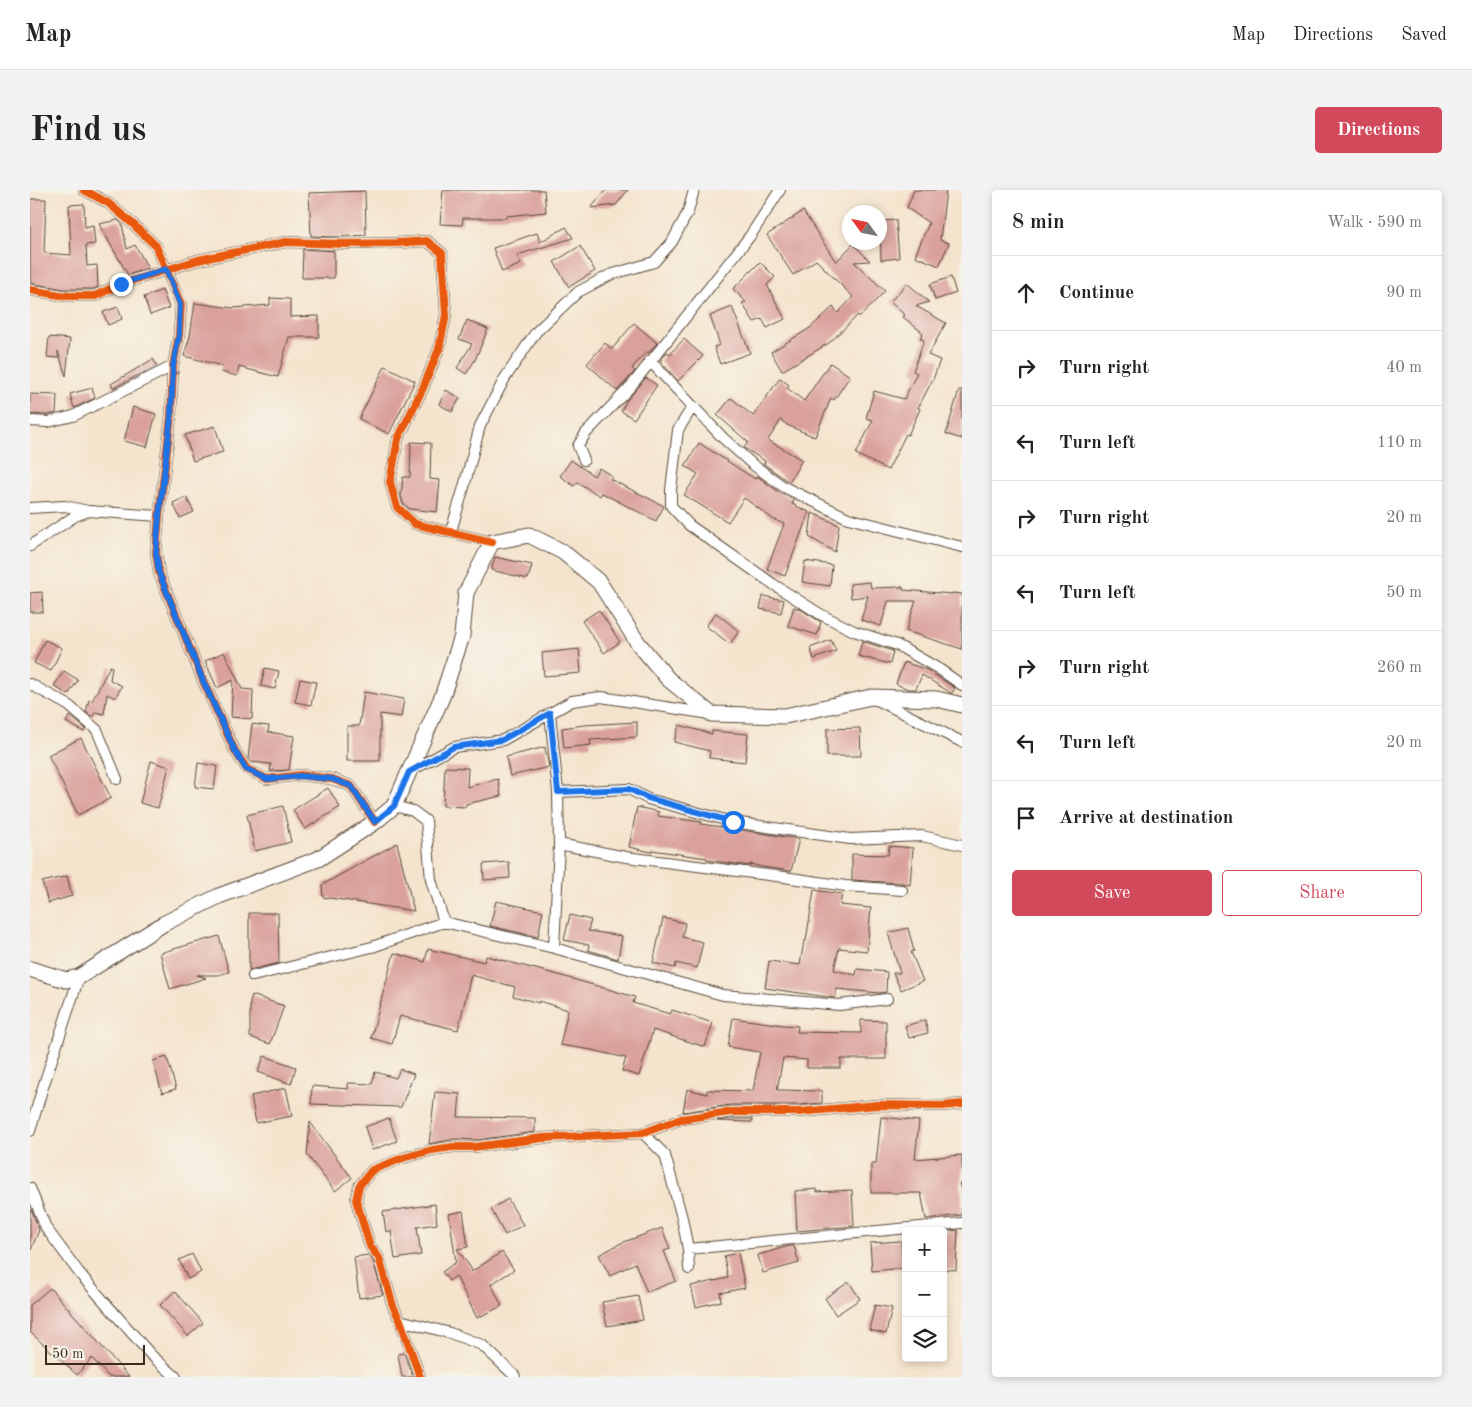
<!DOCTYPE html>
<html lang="en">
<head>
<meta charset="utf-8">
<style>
	body { margin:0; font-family:"Old Standard TT",serif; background:#f2f2f2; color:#222 }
	.controls { position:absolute; right:15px; bottom:15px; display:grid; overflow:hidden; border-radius:5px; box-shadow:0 2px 8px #0003 }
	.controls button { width:45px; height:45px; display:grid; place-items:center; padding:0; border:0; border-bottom:1px solid #e0e0e0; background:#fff; color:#222; font:25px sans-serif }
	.compass { position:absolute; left:812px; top:15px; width:45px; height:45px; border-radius:50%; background:#fff; box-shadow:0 2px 8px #0003; rotate:303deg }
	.scale { position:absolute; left:15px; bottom:12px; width:100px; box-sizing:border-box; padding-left:5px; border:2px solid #3b2a1e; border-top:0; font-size:14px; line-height:18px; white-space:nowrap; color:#3b2a1e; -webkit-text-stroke:4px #f7f3e8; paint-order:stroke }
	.stop { position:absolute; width:15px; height:15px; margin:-11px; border:4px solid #1a73e8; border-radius:50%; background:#fff }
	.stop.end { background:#1a73e8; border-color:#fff; box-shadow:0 1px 5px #0008 }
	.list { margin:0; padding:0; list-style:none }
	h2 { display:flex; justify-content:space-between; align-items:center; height:65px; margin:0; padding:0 20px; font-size:21px }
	h2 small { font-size:16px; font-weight:400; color:#767676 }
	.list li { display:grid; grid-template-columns:32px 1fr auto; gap:15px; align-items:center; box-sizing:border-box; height:75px; padding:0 20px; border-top:1px solid #e0e0e0 }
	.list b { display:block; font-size:19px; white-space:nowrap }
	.list em { font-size:16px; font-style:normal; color:#767676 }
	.actions { display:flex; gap:10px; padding:15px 20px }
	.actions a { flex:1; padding:11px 0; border:1px solid #d1495b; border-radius:5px; text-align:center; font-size:18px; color:#d1495b }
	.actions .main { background:#d1495b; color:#fff }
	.icon { flex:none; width:28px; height:28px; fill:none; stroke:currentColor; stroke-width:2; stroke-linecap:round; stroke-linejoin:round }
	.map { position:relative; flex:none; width:932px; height:1187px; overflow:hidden; border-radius:5px }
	header { display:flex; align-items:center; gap:30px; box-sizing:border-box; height:70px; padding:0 25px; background:#fff; border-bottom:1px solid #e0e0e0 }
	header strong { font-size:24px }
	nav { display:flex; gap:28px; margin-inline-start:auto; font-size:18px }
	.intro { display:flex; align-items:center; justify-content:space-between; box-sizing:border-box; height:120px; padding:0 30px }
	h1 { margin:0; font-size:35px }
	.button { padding:12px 22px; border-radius:5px; background:#d1495b; color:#fff; font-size:18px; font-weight:700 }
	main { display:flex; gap:30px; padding:0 30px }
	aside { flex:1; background:#fff; border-radius:5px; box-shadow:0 2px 8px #0003 }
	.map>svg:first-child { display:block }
	.building { fill:#daa19c }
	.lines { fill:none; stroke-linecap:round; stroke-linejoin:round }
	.street-casing { stroke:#574638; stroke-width:12 }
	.secondary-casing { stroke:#574638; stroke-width:17 }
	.street { stroke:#fff; stroke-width:10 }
	.secondary { stroke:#fff; stroke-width:15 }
	.cycleway-casing { stroke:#f7f3e8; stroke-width:11 }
	.cycleway { stroke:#e8590c; stroke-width:8 }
	.route { stroke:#1a73e8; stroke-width:6 }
</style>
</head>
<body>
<header>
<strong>Map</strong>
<nav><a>Map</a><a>Directions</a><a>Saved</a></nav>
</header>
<div class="intro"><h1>Find us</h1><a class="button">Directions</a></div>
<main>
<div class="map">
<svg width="932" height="1187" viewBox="0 0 932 1187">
	<rect width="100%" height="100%" fill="#f7f3e8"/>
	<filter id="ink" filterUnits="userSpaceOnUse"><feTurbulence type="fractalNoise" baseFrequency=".02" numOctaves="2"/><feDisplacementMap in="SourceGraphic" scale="10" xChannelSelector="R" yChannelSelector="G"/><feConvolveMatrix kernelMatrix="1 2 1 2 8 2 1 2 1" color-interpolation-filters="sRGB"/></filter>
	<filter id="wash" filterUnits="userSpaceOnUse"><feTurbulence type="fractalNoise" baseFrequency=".0096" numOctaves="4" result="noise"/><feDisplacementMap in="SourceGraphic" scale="20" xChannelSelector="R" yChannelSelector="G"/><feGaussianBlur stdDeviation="1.12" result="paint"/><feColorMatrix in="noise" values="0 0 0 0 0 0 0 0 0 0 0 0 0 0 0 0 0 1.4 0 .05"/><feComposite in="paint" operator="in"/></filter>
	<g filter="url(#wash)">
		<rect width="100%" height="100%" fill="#f4e4cd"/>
		<g id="blocks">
			<path class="building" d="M413 0H514L516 22 476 26V28H433L432 35 410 34Z
				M576 0H598L586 15 561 18Z
				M884 0H916L910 50 919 53 909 76 885 66 899 33 877 18Z
				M335 1 336 45 304 47 281 46 279 3Z
				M0 9H16L14 63 41 65 39 15 54 14 55 37 63 35 65 54 56 55 57 76 67 75 68 97 63 99H34L0 93Z
				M773 21 806 72 823 54 840 71 824 72 855 101 830 127 828 125 799 153 752 181 741 162 780 138 803 117 808 123 823 107 786 70 763 85 737 45Z
				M88 30 92 34 97 59 105 55 118 78 98 85 69 34Z
				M866 30 869 68 851 70 850 31Z
				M536 37 543 48 487 65 491 74 472 82 463 58 507 43 510 52Z
				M550 56 565 81 539 97 524 72Z
				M273 59 304 61V88H272Z
				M730 72 745 87 737 95 755 129 737 138 732 129 724 132 712 113 716 112 703 99Z
				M921 87 926 103 905 110 900 94Z
				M877 93 899 112 886 116 916 133 898 165 910 170 904 187 888 218 890 219 878 245 876 244 858 280 826 264 843 230 836 228 844 201 874 209 887 183 883 181 894 150 890 148 893 143 873 127 875 125 860 112Z
				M132 100 139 118 120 125 114 107Z
				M240 108 260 109V127L289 126V147H259L248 187 209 177 207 186 191 182 192 176 154 166 160 146 165 113 203 118 240 115Z
				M88 117 92 129 78 135 73 122Z
				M702 117 720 163 690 174 684 157 690 155 680 126Z
				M437 130 458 139 445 170 436 184 427 178 442 154 429 149Z
				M604 133 627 153 618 163 616 162 602 178 605 181 587 201 557 174 575 153 582 159Z
				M19 147 40 149 36 186 28 161V168L17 167Z
				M654 149 673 166 648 191 630 171 637 162 640 164Z
				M123 169 127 176 83 198 81 194Z
				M800 173 820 186 804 210 801 208 785 247 757 235 751 230 738 250 772 270 759 292 734 274 735 271 714 258 718 252 687 225 701 208 723 226 750 188 759 195 757 198 774 211Z
				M355 176 385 191 359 244 329 229Z
				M616 188 627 195 604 229 591 221 597 210Z
				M62 198 65 208 44 218 40 204Z
				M416 200 430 208 422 222 409 214Z
				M929 200H932V249L916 244Z
				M0 204 27 205 26 223 17 225 0 224Z
				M103 217 126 224 117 257 94 251Z
				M185 236 193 262 163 271 155 245Z
				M381 252 401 253 400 289 410 290 407 322 380 319 373 313 371 306 373 287H380Z
				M669 253 725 289 727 286 750 303 764 310 762 314 779 322 755 386 737 379 754 334 743 329 714 308 698 332 654 305 668 284 655 276Z
				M541 270 564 286 569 278 582 286 580 289 634 316 626 331 572 303 570 306 547 292 544 296 530 286Z
				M156 307 164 322 150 328 143 313Z
				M782 323 809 335 805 362 779 347Z
				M465 367 502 375 498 389 461 380Z
				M775 371 802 375 800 396 772 392Z
				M840 392 841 398 873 397V400L922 404V403L932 404V459L876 441 886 411H858L851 436 831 430 838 406 821 408 820 394Z
				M12 402 13 422H0V403Z
				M733 406 754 410 751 423 730 419Z
				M764 417 770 419 791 432 787 445 758 436Z
				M569 420 590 452 574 463 552 431Z
				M686 423 709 441 700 454 676 436Z
				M15 450 32 458 21 481 4 473Z
				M801 450 806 461 784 469 780 458Z
				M832 451 863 461 860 474 828 466Z
				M549 459 551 483 514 486 512 463Z
				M194 462 212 499 223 500 222 529 201 527 203 490 187 498 175 471Z
				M874 472 897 480 925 498 922 503H921L892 485 886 499H878L866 494Z
				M80 476 82 477 80 490 92 496 85 508 77 504 74 524 65 522 63 527 56 522 59 510 62 511Z
				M235 478 249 481 245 499 231 496Z
				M34 481 48 490 38 505 24 496Z
				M270 489 286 492 281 515 265 512Z
				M334 502 374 509 371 527 350 524V571H317V536H329Z
				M40 526 56 539 54 542 36 532Z
				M607 532V547L560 550 561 555 534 558 532 538 554 535Z
				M222 534 239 536 238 542 264 546 259 580 240 581 241 574 221 572 218 568Z
				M649 535 682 544V541L718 544 715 572 679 568 680 561 644 552Z
				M830 538 831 566H797V539Z
				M51 548 81 608 48 625 18 565Z
				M515 557 519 577 480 586 476 567Z
				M121 571 139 577 128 618 110 613Z
				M168 573 187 576 184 599 165 597Z
				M415 577 438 578 437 597 468 589 471 606 436 614V617L413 616Z
				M298 598 310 617 275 639 263 620Z
				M253 616 261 652 225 661 217 625Z
				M607 617 629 622 628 626 672 632 671 634 769 649 761 681 732 677 720 674V676L677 670V668L622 660 621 662 599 657Z
				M367 653 384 721 293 707 292 695Z
				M859 656 883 658 880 695 872 693 822 690V664L858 665Z
				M479 672 480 688 454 690 453 674Z
				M37 686 42 706 18 713 12 692Z
				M784 700 812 704 810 715 841 718 837 761 809 758 804 780 826 785 827 779 857 782 856 802 849 803 807 799 805 808 735 798 739 771 770 775 774 751H776Z
				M466 711 513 721 508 747 460 736Z
				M219 723H248L249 773 219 780Z
				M540 725 561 730 558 741 592 746 588 769 558 760 559 755 534 750Z
				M633 728 655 733 652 747 673 752 667 778 646 773 645 778 623 773Z
				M878 738 884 761 881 762 893 791 871 800 863 783H870L858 743Z
				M189 746 199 782 188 785H167L176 788 140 799 130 763Z
				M398 759 454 772 456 766 525 784 605 807 603 813 640 824 642 820 683 833 675 857 623 840 609 886 592 881 596 868 562 860 530 855 538 820 509 811V813L483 806 485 797 441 785 428 840 370 826 362 854 341 848 364 763 395 772Z
				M222 805 254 816 240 854 220 847V812Z
				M703 828 753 835 768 836 767 842 831 843V830L856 831V869H811V878H777V870L753 868 747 900 792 901V913L769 915H701L653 922 657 899 677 904V900L723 901 730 862 698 857Z
				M895 830 898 843 879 848 875 836Z
				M234 866 266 877 261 894 228 882Z
				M137 867 146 899 132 903 123 871Z
				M370 879 384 884 371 917 281 914 282 896 318 899V893L342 894 345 882 366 888Z
				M256 898 262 926 226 933 221 906Z
				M405 902 430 904 428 927 505 928V942L447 950 425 949 399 954Z
				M851 927 889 931 885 969 932 965V993H929L932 1005V1025L896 1029 891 1003H841V974H846Z
				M359 928 367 951 342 960 335 937Z
				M701 929H722V932L687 931Z
				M280 932 322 988 305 1001 277 965Z
				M787 999V1002L822 1000 824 1036 767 1041 765 1001Z
				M478 1009 493 1035 475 1045 461 1019Z
				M405 1014 407 1034 387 1037 391 1065 365 1069 361 1041 356 1042 353 1022Z
				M0 1020 2 1021 9 1040 0 1062Z
				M433 1021 438 1057 427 1059 441 1078V1082L472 1062 484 1080 461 1094 472 1116 447 1128 426 1086 419 1091 412 1082 426 1072 419 1024Z
				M632 1038 640 1059 634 1061 646 1091 617 1102 605 1073 580 1086 569 1065 591 1053Z
				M928 1040 926 1080 913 1079V1042Z
				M871 1051 873 1078 842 1081 840 1053Z
				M759 1056H764L769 1073 733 1083 728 1065Z
				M708 1063 715 1098 690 1103 691 1111 666 1117 661 1096 698 1088 694 1066Z
				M162 1064 171 1082 158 1089 149 1070Z
				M338 1065 343 1071 353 1105 329 1108 324 1067Z
				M819 1092 830 1109 806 1125 795 1108Z
				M20 1098 99 1187H79L62 1168 47 1185 0 1142V1115Z
				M145 1101 173 1133 158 1146 130 1115Z
				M608 1106 613 1130 577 1136 572 1112Z
				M845 1115 862 1118 856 1144 839 1140Z
				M374 1163 383 1187H372L368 1164Z"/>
		</g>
	</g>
	<g filter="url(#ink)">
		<use href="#blocks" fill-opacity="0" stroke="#574638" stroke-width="1"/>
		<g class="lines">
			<defs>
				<path id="street" d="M54 0 78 13 104 35 126 56 151 114 149 145 143 176 141 226 129 326 126 363 129 383 174 493 205 561 217 579 237 589 271 585 302 589 321 596 345 632
					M0 100 36 106H65L91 94 168 70 256 52 314 54 367 53 397 51 412 63 416 125 409 159 393 198 368 249 360 292 367 317 385 334 462 352
					M620 171 693 248 722 274 754 297 818 328 932 357
					M663 216 648 240 641 300V316L659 335 743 394 790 424 824 441 867 455 909 479 932 495
					M0 231 18 232 43 226 143 176
					M554 270 548 256 556 243 602 195 720 46 750 0
					M0 318 35 316 58 321
					M421 341 434 297 450 236 475 188 506 142 548 102 580 85 624 72 642 52 658 22 664 0
					M0 356 45 326 58 321 129 326
					M0 494 38 515 67 540 87 589
					M847 510 932 552
					M520 523 528 602 529 654 524 758
					M379 582 424 557 473 550 542 511 571 507 680 524
					M528 602 599 599 618 609 703 632 820 649 892 646 932 655
					M364 616 383 621 396 631 401 690 414 732
					M529 654 596 667 754 687 816 696 872 700
					M223 786 342 757 414 732 524 758 693 805 809 815 857 809
					M0 941 12 900 49 787
					M613 943 635 965 652 1028 658 1059 659 1079
					M0 998 16 1038 50 1084 121 1165 146 1187
					M658 1059 932 1033
					M370 1130 420 1143 452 1155 484 1185 485 1187
					M390 1187 370 1130 363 1116 349 1068 340 1056 326 1010 329 996 342 980 373 968 402 960 423 957H444L513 948 613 943 651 929 701 922H769L847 915 912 916 932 914"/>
				<path id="secondary" d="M0 779 36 790 49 787 133 734 189 706 288 669 345 632 364 616 412 507 432 446 436 403 462 352 499 345 533 362 569 392 608 453 638 489 681 524 755 526 841 507 907 509 932 515"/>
			</defs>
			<use href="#street" class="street-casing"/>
			<use href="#secondary" class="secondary-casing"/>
			<use href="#street" class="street"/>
			<use href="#secondary" class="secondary"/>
			<defs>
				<path id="cycleway" d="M54 0 78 13 104 35 126 56 151 114 149 145 143 176 141 226 129 326 126 363 129 383 174 493 205 561 217 579 237 589 271 585 302 589 321 596 345 632
					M0 100 36 106H65L91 94 168 70 256 52 314 54 367 53 397 51 412 63 416 125 409 159 393 198 368 249 360 292 367 317 385 334 462 352
					M390 1187 370 1130 363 1116 349 1068 340 1056 326 1010 329 996 342 980 373 968 402 960 423 957H444L513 948 613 943 651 929 701 922H769L847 915 912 916 932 914"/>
			</defs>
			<use href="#cycleway" class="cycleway-casing"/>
			<use href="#cycleway" class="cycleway"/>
		</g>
	</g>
	<g class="lines" filter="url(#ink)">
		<path class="route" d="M91 94 136 79 150 114 149 145 143 176 141 226 129 326 126 363 129 383 174 493 205 561 216 579 237 589 271 586 302 589 321 596 345 632 364 616 379 582 424 557 472 550 520 523 528 602 599 599 618 608 703 632"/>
	</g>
</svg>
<div class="controls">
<button>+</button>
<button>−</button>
<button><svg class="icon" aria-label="layers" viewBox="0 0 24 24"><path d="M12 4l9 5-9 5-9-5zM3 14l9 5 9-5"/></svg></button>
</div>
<svg class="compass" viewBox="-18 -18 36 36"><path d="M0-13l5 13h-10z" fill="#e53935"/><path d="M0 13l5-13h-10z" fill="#767676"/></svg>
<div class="scale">50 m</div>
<div class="stop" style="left:703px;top:632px"></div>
<div class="stop end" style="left:91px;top:94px"></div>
</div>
<aside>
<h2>8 min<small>Walk · 590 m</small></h2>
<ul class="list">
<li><svg class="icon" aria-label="ahead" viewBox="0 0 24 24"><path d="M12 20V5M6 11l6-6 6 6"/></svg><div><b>Continue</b></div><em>90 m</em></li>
<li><svg class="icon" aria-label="right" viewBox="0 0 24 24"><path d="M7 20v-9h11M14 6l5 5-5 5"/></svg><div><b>Turn right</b></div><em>40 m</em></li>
<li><svg class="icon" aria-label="left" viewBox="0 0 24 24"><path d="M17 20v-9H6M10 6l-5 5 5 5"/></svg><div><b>Turn left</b></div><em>110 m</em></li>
<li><svg class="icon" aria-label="right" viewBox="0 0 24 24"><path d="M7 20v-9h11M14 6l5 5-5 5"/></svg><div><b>Turn right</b></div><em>20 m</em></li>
<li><svg class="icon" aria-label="left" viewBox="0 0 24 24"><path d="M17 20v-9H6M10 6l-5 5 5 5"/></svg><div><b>Turn left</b></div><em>50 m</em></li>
<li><svg class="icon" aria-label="right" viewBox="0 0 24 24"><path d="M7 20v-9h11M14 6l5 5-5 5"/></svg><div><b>Turn right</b></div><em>260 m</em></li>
<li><svg class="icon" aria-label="left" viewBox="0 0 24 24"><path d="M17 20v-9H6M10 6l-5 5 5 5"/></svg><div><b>Turn left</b></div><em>20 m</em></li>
<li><svg class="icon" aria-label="arrive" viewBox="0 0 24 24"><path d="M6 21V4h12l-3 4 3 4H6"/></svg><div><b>Arrive at destination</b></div></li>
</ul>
<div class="actions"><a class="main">Save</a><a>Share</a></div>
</aside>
</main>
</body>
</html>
